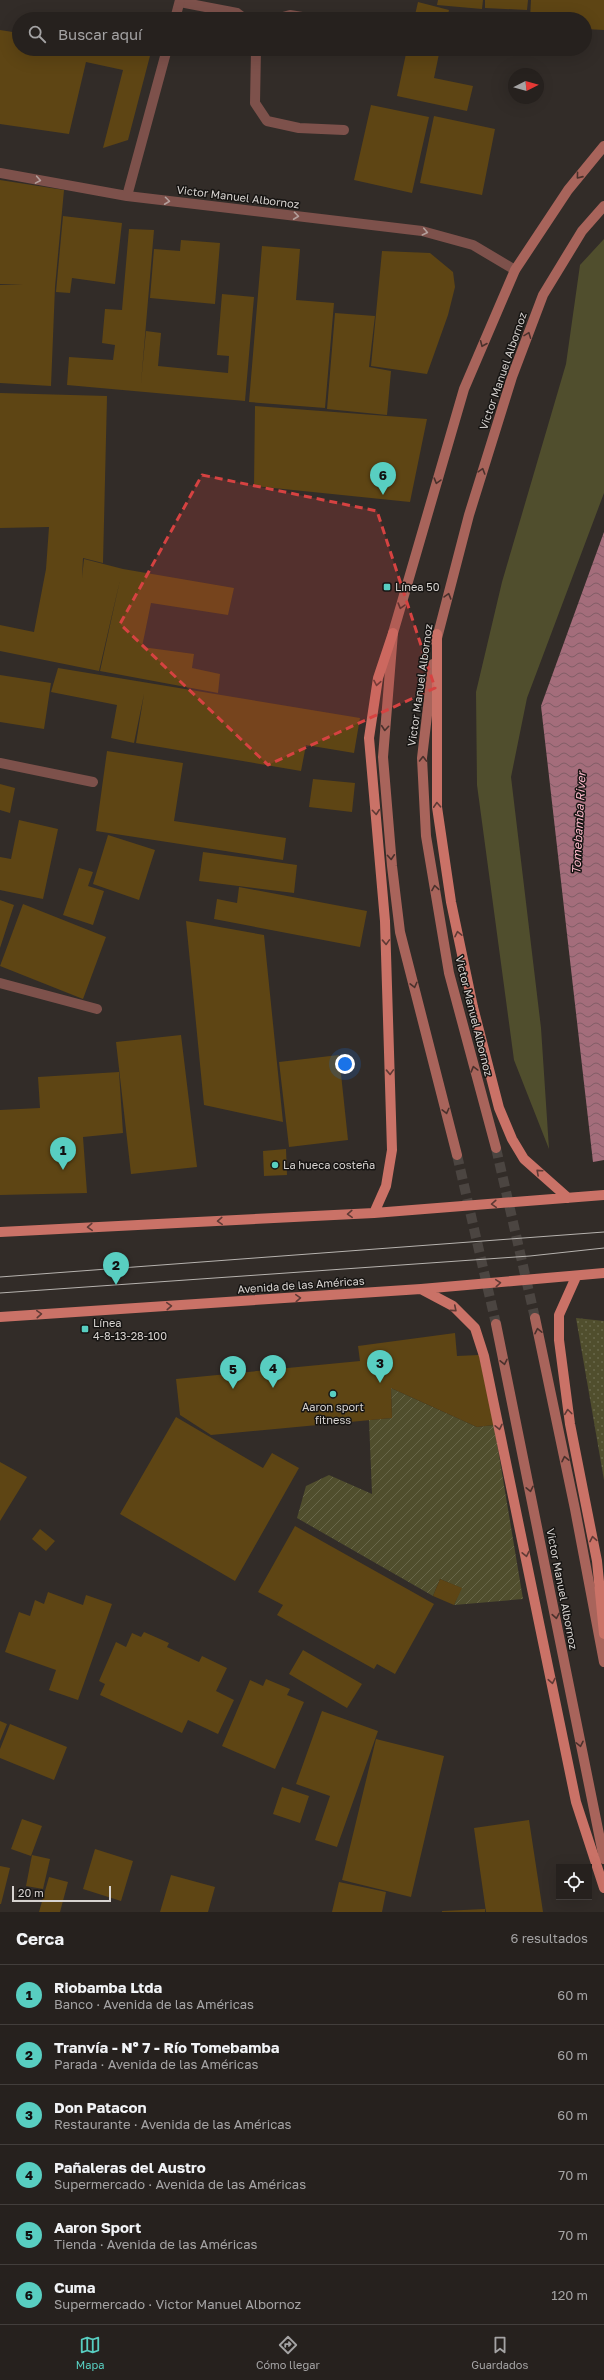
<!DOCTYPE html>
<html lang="es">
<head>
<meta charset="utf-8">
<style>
	body { margin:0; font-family:"Golos Text",sans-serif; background:#322e2b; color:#f1f3f6 }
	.controls { position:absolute; right:12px; bottom:12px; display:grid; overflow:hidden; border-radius:0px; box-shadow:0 4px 16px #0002 }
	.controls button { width:36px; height:36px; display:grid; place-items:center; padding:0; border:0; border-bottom:1px solid #423e3c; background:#26211e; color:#f1f3f6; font:20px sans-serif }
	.compass { position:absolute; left:508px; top:68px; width:36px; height:36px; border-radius:50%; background:#26211e; box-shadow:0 4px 16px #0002; rotate:84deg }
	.scale { position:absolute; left:12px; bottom:10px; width:99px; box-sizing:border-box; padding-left:4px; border:2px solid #d7d3d0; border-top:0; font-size:11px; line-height:14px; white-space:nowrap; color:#d7d3d0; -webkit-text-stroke:3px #171513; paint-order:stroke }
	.you { position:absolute; left:345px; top:1064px; width:14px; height:14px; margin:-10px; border:3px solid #fff; border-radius:50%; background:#1a73e8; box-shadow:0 0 0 6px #1a73e833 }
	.badge { display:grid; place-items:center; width:26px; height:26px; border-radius:50%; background:#58cec1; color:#111; font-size:13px; font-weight:700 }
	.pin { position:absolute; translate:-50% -33px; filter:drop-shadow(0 1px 2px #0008) }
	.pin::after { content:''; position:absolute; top:21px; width:14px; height:12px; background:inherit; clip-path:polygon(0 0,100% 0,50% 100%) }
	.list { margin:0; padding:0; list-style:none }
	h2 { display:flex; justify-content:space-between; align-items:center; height:52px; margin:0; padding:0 16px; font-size:17px }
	h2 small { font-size:13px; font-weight:400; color:#a4a3a4 }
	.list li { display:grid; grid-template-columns:26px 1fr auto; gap:12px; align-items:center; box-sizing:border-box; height:60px; padding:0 16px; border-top:1px solid #423e3c }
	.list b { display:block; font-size:15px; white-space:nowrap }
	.list p { margin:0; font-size:13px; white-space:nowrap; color:#a4a3a4 }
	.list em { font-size:13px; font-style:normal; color:#a4a3a4 }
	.icon { flex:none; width:22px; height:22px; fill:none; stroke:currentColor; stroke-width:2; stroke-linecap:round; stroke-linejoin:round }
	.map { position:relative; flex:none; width:604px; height:1912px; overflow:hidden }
	.search { position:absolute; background:#26211e; box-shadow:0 4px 16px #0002; left:12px; right:12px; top:12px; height:44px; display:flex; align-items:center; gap:10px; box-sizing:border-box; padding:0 14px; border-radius:22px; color:#a4a3a4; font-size:15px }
	.sheet { height:412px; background:#26211e }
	nav { display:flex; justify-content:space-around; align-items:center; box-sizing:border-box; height:56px; border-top:1px solid #423e3c; background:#26211e; font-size:11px; color:#a4a3a4 }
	nav a { display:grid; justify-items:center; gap:2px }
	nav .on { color:#58cec1 }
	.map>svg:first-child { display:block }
	.grass { fill:#504e2d }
	.park { fill:url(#park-dots) }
	.garden { fill:url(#garden-furrows) }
	.water { fill:url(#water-waves) }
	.building { fill:#5e4514 }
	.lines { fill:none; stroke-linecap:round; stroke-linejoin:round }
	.secondary-tunnel { stroke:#4b4541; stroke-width:10; stroke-dasharray:10 5; stroke-linecap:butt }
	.service { stroke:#7d514b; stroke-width:10 }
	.minor { stroke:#7d514b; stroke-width:10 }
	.secondary { stroke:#a8645b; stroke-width:10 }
	.primary { stroke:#ca7267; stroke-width:10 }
	.tram { stroke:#b7b3af; stroke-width:1 }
	.oneway { stroke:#4a312c }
	.oneway2 { stroke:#b39f9b }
	.oneway3 { stroke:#5f3a35 }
	.marked { fill:#d64241; fill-opacity:0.2; stroke:#d64241; stroke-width:3; stroke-dasharray:8 5; stroke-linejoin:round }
	.poi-dot { fill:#58cec1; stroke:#171513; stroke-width:1.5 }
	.labels { text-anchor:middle; stroke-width:3; stroke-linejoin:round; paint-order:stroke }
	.street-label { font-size:11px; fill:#d7d3d0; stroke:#171513 }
	.poi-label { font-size:11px; fill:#d7d3d0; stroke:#171513; text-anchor:start }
	.water-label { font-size:12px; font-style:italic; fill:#fdb9ca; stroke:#171513 }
</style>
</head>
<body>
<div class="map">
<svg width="604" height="1912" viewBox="0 0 604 1912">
	<defs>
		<pattern id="park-dots" width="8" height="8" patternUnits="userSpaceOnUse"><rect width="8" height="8" fill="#504e2d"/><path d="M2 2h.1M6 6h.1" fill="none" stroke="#68674a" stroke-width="1.8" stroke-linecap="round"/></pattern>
		<pattern id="garden-furrows" width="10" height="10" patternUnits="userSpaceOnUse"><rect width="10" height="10" fill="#504e2d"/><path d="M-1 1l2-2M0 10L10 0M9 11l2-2" fill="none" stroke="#68674a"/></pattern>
		<pattern id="water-waves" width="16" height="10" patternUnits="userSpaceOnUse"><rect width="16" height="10" fill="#a46d7b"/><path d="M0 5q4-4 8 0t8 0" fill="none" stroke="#815d66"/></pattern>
	</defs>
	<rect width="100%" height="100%" fill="#322c28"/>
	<path class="grass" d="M604 239V493L527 698 511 777 541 1028 549 1149 514 1060 477 785 476 692 502 582 566 364 580 265Z"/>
	<path class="park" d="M576 1318 604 1321V1480Z"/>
	<path class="garden" d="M391 1388 477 1427 494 1425 523 1599 454 1605 461 1588 440 1579 433 1596 297 1518 306 1486 329 1475 372 1494 369 1420 392 1418Z"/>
	<path class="water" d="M604 532V1160L593 1162 541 706Z"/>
	<path class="building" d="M438 0H483L482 9 437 5Z
		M485 0H528L527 10 485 8Z
		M531 0H604V30L585 29V19H530Z
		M418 2 449 10 447 19H414Z
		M0 30 19 33V49H129L151 52 128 140 103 148 123 70 86 62 69 134 0 124Z
		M407 49H440L434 78 473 86 467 111 397 96Z
		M371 105 429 117 412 193 354 180Z
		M434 116 495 129 482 195 420 183Z
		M0 180 64 190 55 287 51 386 0 383V285H23L0 284Z
		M63 216 122 223 115 284 72 278 70 293 56 292Z
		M129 229 154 230 141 383 146 331 161 333 158 366 228 373 229 356 217 355 222 294 254 297 245 401 67 385 69 357 113 360 115 345 102 343 105 309 122 310Z
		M181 240 220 243 215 304 150 298 154 249 180 251Z
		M262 246 300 249 296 300 334 303 325 408 249 402Z
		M382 251 430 253 453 272 455 287 448 315 427 374 371 366Z
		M335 313 375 316 369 367 391 371 387 415 327 409Z
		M0 393 107 396 103 563 83 558 82 578 84 559 123 569 234 588 228 615 151 603 142 647 194 654 192 668 220 674 218 693 100 671 120 580 99 671 0 651V625L34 632 46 569 49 527 0 528Z
		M255 406 427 419 410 502 254 486Z
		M58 668 360 718 354 753 306 745 301 771 136 743 144 694 134 743 111 738 117 705 51 692Z
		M0 675 51 683 44 729 0 722Z
		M107 751 183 763 174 821 286 838 283 860 96 831Z
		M313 779 355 783 352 812 309 807Z
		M0 784 15 788 10 813 0 810Z
		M19 820 58 829 43 899 0 890V857L11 859Z
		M108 835 155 850 139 900 93 884Z
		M203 852 297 865 294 893 199 881Z
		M79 868 93 872 88 886 104 891 93 925 63 915Z
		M239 887 367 911 360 947 214 919 217 899 237 903Z
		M0 900 14 905 0 948Z
		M23 904 106 937 83 999 0 966Z
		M186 921 264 935 283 1122 204 1105Z
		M181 1035 197 1167 131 1174 116 1042Z
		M339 1055 348 1140 289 1147 279 1062Z
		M119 1072 123 1133 83 1137 87 1193 0 1195V1110L40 1108 38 1077Z
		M286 1149 287 1175 264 1176 263 1151Z
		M455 1333 457 1356 479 1355 494 1425 477 1427 391 1388 392 1418 211 1435 180 1415 176 1379 360 1361 358 1346Z
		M176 1417 263 1468 272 1453 299 1468 235 1581 120 1514Z
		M0 1462 27 1477 0 1521Z
		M295 1526 434 1604 395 1674 377 1664 374 1669 277 1615 283 1605 258 1592Z
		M40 1529 55 1541 46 1551 32 1539Z
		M440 1579 462 1588 454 1605 433 1596Z
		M48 1592 83 1605 86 1595 112 1604 78 1700 49 1690 56 1670 5 1652 19 1612 30 1616 35 1600 44 1604Z
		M144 1632 169 1643 167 1647 199 1662 202 1656 227 1668 216 1691 234 1700 218 1734 188 1720 182 1733 100 1695 105 1684 99 1681 116 1642 126 1647 132 1633 141 1637Z
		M303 1650 362 1684 347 1708 289 1674Z
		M266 1679 290 1689 287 1695 304 1702 275 1769 222 1746 250 1680 263 1686Z
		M322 1711 378 1731 337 1847 315 1840 330 1796 296 1784Z
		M0 1721 7 1724 0 1741Z
		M10 1724 67 1747 54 1780 0 1758V1749Z
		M376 1739 444 1756 411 1897 342 1880Z
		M282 1787 309 1796 300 1823 273 1814Z
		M22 1819 42 1826 31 1856 11 1849Z
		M529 1820 543 1912H486L474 1828Z
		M95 1849 133 1861 121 1901 83 1889Z
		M32 1855 50 1859 43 1889 26 1886Z
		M0 1866 10 1868 1 1904H0Z
		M171 1875 215 1887 208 1912H160Z
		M49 1877 68 1882 60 1912H39Z
		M339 1882 386 1892 382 1912H332Z
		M485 1909V1912H442V1911Z"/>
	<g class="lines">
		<path class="secondary-tunnel" d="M496 1148 535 1318
			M457 1155 496 1324"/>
		<path class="service" d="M180 2 237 13 245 19
			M276 19 290 15 314 19
			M256 49 255 103 267 121 299 128 344 130
			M0 763 93 782
			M0 983 97 1009"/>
		<path class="minor" d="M175 19 180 0
			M0 173 127 196 422 231 473 245 515 270
			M127 196 167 49"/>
		<path class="secondary" d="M436 642 469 515 512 377 543 295 582 231 604 206
			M433 664 422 758 426 836 449 973 496 1148
			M457 1155 400 932 392 866 383 757 393 633 464 389 515 270 568 190 604 146
			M535 1318 575 1509 604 1662
			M496 1324 604 1859"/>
		<path class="primary" d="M437 634V807L451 902 473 1007 499 1108 512 1139 524 1159 568 1198
			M374 1213 386 1186 392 1150 385 921 369 738 378 678 393 633
			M0 1232 374 1213 604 1195
			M576 1277 559 1315V1340L570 1424 597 1561 604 1634
			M421 1289 453 1306 475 1328 484 1356 576 1802 604 1888
			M0 1317 421 1289 604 1273"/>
		<path class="tram" d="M0 1277 604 1232
			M0 1293 530 1256 604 1248"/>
	</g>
	<defs><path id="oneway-chevron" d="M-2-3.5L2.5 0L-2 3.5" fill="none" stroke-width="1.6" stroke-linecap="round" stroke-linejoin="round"/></defs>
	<g class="oneway">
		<use href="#oneway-chevron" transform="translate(579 176) rotate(129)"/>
		<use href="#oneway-chevron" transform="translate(528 335) rotate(-69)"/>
		<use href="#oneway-chevron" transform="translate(483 344) rotate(113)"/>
		<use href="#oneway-chevron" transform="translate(482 471) rotate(-73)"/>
		<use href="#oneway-chevron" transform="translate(437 481) rotate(106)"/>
		<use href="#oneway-chevron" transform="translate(448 596) rotate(-74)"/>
		<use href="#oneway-chevron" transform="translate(401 606) rotate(106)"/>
		<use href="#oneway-chevron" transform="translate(385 728) rotate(95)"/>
		<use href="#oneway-chevron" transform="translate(423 759) rotate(-89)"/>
		<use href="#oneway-chevron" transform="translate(391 857) rotate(86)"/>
		<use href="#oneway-chevron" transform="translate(435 888) rotate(-99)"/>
		<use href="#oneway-chevron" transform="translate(414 985) rotate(76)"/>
		<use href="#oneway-chevron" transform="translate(474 1069) rotate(-105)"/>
		<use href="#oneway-chevron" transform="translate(446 1111) rotate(76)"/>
		<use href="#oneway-chevron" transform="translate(538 1331) rotate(-102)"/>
		<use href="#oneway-chevron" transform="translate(504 1362) rotate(78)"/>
		<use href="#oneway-chevron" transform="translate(565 1459) rotate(-102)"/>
		<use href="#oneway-chevron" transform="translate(530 1489) rotate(78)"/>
		<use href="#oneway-chevron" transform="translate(556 1616) rotate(80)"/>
		<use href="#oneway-chevron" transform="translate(580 1744) rotate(78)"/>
	</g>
	<g class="oneway2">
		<use href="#oneway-chevron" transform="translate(38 180) rotate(10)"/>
		<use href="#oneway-chevron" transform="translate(167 201) rotate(7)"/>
		<use href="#oneway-chevron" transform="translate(296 216) rotate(7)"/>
		<use href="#oneway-chevron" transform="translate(425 232) rotate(13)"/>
	</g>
	<g class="oneway3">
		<use href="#oneway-chevron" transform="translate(377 683) rotate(100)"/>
		<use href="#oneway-chevron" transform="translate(437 805) rotate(-93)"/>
		<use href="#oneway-chevron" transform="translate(376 812) rotate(85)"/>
		<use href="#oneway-chevron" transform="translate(458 934) rotate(-102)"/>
		<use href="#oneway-chevron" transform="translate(386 942) rotate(88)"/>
		<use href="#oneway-chevron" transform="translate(390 1072) rotate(88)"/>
		<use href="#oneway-chevron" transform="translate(539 1172) rotate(-138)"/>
		<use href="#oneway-chevron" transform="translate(494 1204) rotate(176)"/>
		<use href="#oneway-chevron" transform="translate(350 1214) rotate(177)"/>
		<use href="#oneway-chevron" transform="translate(220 1221) rotate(177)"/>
		<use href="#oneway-chevron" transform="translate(90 1227) rotate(177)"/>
		<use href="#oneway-chevron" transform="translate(498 1283) rotate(-5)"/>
		<use href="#oneway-chevron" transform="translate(298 1298) rotate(-4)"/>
		<use href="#oneway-chevron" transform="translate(169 1306) rotate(-4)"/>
		<use href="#oneway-chevron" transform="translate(454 1309) rotate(40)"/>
		<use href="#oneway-chevron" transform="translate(39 1314) rotate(-4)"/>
		<use href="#oneway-chevron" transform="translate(568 1412) rotate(-97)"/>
		<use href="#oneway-chevron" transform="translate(499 1427) rotate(78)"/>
		<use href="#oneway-chevron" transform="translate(593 1539) rotate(-101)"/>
		<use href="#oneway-chevron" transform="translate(526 1554) rotate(78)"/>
		<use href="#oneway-chevron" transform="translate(552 1681) rotate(79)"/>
	</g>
	<path class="marked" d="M202 475 377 511 435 688 268 765 120 624Z"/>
	<g class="poi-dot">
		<rect x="383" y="583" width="8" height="8" rx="2"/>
		<circle cx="275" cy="1165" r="4"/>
		<rect x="81" y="1325" width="8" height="8" rx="2"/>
		<circle cx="333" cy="1394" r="4"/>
	</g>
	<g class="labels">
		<g class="street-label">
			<text transform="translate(238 197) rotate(7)" y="4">Victor Manuel Albornoz</text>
			<text transform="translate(503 371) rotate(-71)" y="4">Victor Manuel Albornoz</text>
			<text transform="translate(420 685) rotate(-82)" y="4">Victor Manuel Albornoz</text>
			<text transform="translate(474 1016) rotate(76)" y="4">Victor Manuel Albornoz</text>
			<text transform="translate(301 1285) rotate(-4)" y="4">Avenida de las Américas</text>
			<text transform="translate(562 1589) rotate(79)" y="4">Victor Manuel Albornoz</text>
		</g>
		<g class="poi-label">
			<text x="395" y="591">Línea 50</text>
			<text x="283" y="1169">La hueca costeña</text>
			<text x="93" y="1327">Línea<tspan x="93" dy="13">4-8-13-28-100</tspan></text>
			<text x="333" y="1411" text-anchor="middle">Aaron sport<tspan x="333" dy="13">fitness</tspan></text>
		</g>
		<g class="water-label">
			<text transform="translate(579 823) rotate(-87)" y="4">Tomebamba River</text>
		</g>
	</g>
</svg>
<div class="controls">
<button><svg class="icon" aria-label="locate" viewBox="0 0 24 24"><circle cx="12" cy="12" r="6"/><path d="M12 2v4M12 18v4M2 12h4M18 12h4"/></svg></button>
</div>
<svg class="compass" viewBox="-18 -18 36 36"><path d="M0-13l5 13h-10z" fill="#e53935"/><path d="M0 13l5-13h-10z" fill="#a4a3a4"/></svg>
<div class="scale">20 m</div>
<div class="you"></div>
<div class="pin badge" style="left:63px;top:1170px">1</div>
<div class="pin badge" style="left:116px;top:1285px">2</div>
<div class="pin badge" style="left:380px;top:1383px">3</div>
<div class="pin badge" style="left:273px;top:1388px">4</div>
<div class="pin badge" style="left:233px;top:1389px">5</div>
<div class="pin badge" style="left:383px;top:495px">6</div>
<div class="search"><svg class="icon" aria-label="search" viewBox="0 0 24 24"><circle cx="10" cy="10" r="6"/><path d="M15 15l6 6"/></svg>Buscar aquí</div>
</div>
<section class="sheet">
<h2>Cerca<small>6 resultados</small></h2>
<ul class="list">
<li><span class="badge">1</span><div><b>Riobamba Ltda</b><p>Banco · Avenida de las Américas</p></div><em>60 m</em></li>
<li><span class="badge">2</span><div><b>Tranvía - Nº 7 - Río Tomebamba</b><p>Parada · Avenida de las Américas</p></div><em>60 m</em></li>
<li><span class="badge">3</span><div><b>Don Patacon</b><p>Restaurante · Avenida de las Américas</p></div><em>60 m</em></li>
<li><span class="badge">4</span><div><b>Pañaleras del Austro</b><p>Supermercado · Avenida de las Américas</p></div><em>70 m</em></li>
<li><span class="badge">5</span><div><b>Aaron Sport</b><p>Tienda · Avenida de las Américas</p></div><em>70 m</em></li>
<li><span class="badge">6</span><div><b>Cuma</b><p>Supermercado · Victor Manuel Albornoz</p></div><em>120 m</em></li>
</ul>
</section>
<nav>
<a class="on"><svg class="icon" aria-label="map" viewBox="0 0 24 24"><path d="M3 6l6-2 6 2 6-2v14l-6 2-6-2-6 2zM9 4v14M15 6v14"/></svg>Mapa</a>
<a><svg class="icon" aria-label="directions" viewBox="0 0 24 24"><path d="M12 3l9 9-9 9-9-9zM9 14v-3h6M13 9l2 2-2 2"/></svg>Cómo llegar</a>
<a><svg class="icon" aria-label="saved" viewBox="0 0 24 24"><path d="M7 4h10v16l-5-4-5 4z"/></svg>Guardados</a>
</nav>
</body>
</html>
